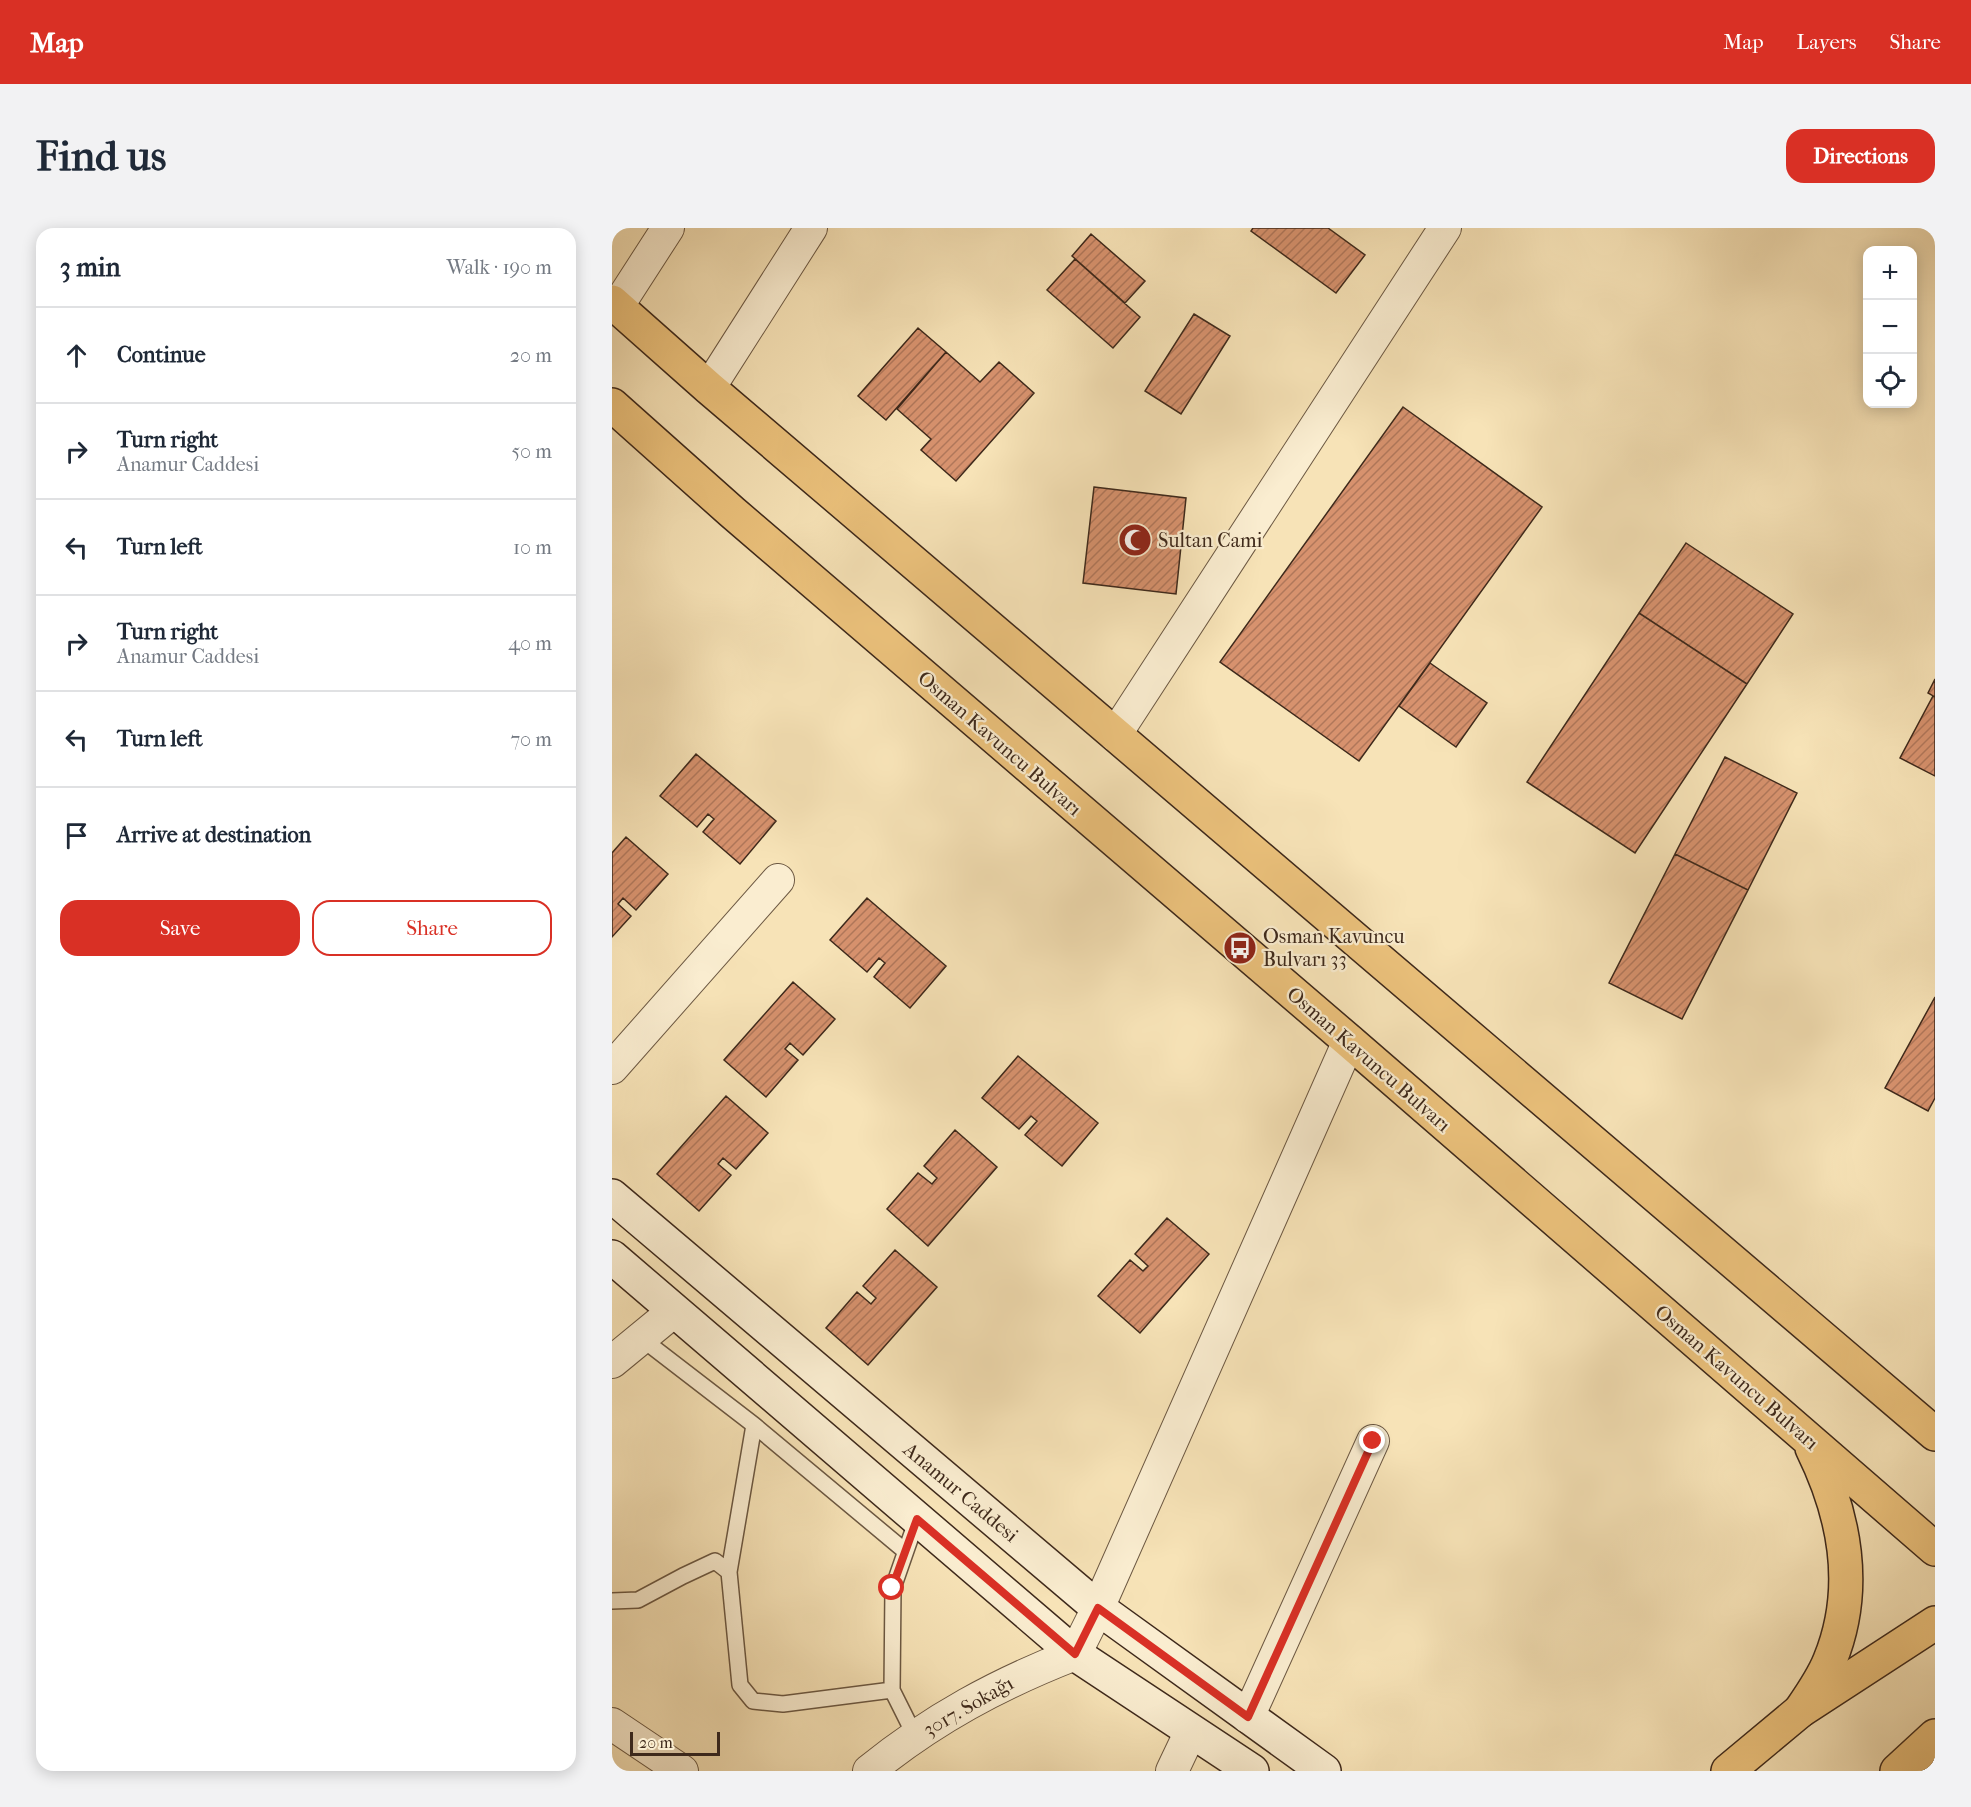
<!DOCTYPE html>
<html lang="en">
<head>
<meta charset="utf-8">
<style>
	body { margin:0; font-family:"IM FELL French Canon",serif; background:#f2f2f3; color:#1f2937 }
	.controls { position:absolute; right:18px; top:18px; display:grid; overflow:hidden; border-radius:12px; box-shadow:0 3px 15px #0003 }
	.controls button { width:54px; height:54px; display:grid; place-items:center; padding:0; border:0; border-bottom:2px solid #e0e1e3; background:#fff; color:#1f2937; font:30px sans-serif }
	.scale { position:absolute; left:18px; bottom:15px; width:90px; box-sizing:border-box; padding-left:6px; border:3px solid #3e291b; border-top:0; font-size:16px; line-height:21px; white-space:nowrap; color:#3e291b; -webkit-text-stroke:4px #faedd0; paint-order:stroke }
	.stop { position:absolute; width:18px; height:18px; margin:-14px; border:4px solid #d93025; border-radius:50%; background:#fff }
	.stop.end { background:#d93025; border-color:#fff; box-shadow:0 2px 6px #0008 }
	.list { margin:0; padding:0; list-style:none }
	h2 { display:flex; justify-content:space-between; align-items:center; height:78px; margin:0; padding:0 24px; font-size:26px }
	h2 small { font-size:20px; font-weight:400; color:#747a83 }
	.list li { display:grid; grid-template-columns:39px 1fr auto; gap:18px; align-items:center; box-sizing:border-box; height:96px; padding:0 24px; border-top:2px solid #e0e1e3 }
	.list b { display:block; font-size:22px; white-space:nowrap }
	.list p { margin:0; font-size:20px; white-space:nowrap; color:#747a83 }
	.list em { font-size:20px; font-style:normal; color:#747a83 }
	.actions { display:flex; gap:12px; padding:18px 24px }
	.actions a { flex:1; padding:14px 0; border:2px solid #d93025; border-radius:18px; text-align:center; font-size:21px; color:#d93025 }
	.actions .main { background:#d93025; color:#fff }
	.icon { flex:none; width:33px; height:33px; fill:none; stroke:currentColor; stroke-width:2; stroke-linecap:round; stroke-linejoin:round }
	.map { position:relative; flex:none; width:1323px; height:1543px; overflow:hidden; border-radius:18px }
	header { display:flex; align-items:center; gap:36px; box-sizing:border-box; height:84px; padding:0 30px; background:#d93025; color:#fff }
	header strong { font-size:28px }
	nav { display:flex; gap:33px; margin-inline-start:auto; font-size:21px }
	.intro { display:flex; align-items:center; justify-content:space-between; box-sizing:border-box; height:144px; padding:0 36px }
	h1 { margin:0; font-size:42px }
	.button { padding:15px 27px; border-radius:18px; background:#d93025; color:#fff; font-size:21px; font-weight:700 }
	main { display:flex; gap:36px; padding:0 36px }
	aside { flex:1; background:#fff; border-radius:18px; box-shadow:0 3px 15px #0003 }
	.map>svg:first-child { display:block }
	.building { fill:url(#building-hatch); stroke:#3e291b; stroke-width:1.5 }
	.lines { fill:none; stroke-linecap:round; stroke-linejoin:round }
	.lane-casing { stroke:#6c5842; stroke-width:18 }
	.street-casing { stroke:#6c5842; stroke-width:34 }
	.secondary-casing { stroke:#3e291b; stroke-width:36 }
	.primary-casing { stroke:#3e291b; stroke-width:36 }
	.highway-casing { stroke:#3e291b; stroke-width:36 }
	.lane { stroke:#faedd0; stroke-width:15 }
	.street { stroke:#faedd0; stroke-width:32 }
	.secondary { stroke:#faedd0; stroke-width:33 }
	.primary { stroke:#ecc27c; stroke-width:33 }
	.highway { stroke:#ecc27c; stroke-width:33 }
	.route { stroke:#d93025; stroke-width:8 }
	.labels { text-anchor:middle; stroke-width:4.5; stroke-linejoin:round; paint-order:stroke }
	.poi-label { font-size:20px; fill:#3e291b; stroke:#faedd0; text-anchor:start }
	.street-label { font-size:20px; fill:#3e291b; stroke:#faedd0 }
</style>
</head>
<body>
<header>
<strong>Map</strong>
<nav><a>Map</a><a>Layers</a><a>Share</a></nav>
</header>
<div class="intro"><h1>Find us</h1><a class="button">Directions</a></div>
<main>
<aside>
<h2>3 min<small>Walk · 190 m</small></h2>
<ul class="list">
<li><svg class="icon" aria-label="ahead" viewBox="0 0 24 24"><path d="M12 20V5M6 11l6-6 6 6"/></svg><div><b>Continue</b></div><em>20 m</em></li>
<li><svg class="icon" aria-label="right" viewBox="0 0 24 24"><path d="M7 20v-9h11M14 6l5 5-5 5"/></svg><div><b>Turn right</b><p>Anamur Caddesi</p></div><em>50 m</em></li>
<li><svg class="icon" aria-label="left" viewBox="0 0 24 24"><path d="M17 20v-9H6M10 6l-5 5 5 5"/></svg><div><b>Turn left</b></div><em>10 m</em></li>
<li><svg class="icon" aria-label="right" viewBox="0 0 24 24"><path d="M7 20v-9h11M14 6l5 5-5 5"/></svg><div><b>Turn right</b><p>Anamur Caddesi</p></div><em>40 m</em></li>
<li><svg class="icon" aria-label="left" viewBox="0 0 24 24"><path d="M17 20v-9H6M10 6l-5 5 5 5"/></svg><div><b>Turn left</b></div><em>70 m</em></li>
<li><svg class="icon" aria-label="arrive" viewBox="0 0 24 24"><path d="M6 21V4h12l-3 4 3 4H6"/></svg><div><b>Arrive at destination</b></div></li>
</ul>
<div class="actions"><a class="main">Save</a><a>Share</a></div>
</aside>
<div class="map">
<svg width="1323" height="1543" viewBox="0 0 1323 1543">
	<defs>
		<pattern id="building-hatch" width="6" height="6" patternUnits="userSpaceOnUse" patternTransform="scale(1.5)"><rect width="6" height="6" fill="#d7926e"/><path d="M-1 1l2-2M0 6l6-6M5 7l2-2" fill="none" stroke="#b0775a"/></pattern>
	</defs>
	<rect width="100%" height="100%" fill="#f7e3b7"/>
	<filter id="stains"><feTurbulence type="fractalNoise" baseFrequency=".00333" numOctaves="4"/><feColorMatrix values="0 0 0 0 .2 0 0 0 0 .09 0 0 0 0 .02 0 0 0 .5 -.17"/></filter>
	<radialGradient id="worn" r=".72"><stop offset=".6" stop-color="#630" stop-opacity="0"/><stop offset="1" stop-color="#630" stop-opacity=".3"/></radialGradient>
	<path class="building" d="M641 0H716L753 27 724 65 639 3Z
		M479 6 533 53 513 75 460 28Z
		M463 31 528 89 501 120 435 62Z
		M582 86 618 108 569 186 533 163Z
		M306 100 334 124 274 192 246 168Z
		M334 124 368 154 387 134 422 165 344 253 309 222 319 211 285 181Z
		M791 179 930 279 747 533 608 434Z
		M482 259 574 270 564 366 471 355Z
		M1074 315 1181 386 1135 456 1027 385Z
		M1027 385 1135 456 1023 625 915 554Z
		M818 435 875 475 844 519 787 478Z
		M1323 451V469L1316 465Z
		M1321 468 1323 469V548L1288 530Z
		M84 526 164 593 128 636 91 604 102 591 96 586 85 599 48 568Z
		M1113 529 1185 565 1136 662 1063 626Z
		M14 609 56 646 24 682 11 670 6 676 19 688 0 709V625Z
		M1063 626 1136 662 1070 791 997 755Z
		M255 670 334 738 298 780 262 749 273 735 267 730 255 744 218 712Z
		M181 754 223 791 191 827 178 815 173 821 186 832 154 869 112 832Z
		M1323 769V870L1316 883 1273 860Z
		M406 828 486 895 450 938 413 907 425 893 419 888 407 901 370 870Z
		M114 868 156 905 124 941 111 930 106 936 119 947 87 983 45 946Z
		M343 902 385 939 316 1018 275 981 306 945 320 956 325 950 312 938Z
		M555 990 597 1026 528 1105 486 1068 518 1032 531 1043 536 1038 523 1026Z
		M283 1022 325 1059 256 1137 214 1100 245 1064 259 1076 264 1070 251 1058Z"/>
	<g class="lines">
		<defs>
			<path id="lane" d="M29 1110 142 1197 293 1323
				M117 1344 142 1197
				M0 1373 26 1372 71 1348 103 1333 117 1344 128 1457 141 1473 171 1476 280 1462
				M303 1508 280 1462 281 1360 305 1291"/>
			<path id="street" d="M5 79 56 0
				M97 160 199 0
				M503 507 833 0
				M0 840 166 652
				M0 1134 62 1083
				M636 1489 761 1213
				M0 1496 70 1543
				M257 1543C321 1491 386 1456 463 1426L486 1380 737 813
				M560 1543 579 1503"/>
			<path id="secondary" d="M0 968 486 1380 712 1543
				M0 1029 463 1426 640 1543"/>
			<path id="primary" d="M1116 1543 1188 1483 1323 1395
				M1285 1543 1323 1508"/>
			<path id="highway" d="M0 74 97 160 1323 1206
				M0 177 120 284 737 813 1323 1321
				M1188 1483C1199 1467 1211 1450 1218 1432 1247 1361 1233 1287 1200 1220
				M1313 1543 1323 1539"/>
		</defs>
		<use href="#lane" class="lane-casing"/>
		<use href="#street" class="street-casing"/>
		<use href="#secondary" class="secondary-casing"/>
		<use href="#primary" class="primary-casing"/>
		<use href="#highway" class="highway-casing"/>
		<use href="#lane" class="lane"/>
		<use href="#street" class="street"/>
		<use href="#secondary" class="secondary"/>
		<use href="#primary" class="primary"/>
		<use href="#highway" class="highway"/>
	</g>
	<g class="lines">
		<path class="route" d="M280 1360 305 1291 463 1426 486 1380 636 1489 761 1213"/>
	</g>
	<defs>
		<symbol id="mosque-disc" viewBox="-11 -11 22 22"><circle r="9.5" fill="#8f2418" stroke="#faedd0"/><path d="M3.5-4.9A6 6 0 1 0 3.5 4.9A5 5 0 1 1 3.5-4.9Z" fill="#fff"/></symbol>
		<symbol id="bus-disc" viewBox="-11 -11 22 22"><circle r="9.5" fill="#8f2418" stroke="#faedd0"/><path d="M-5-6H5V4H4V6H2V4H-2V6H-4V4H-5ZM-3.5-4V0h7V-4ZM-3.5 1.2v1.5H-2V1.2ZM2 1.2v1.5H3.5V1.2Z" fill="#fff"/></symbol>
	</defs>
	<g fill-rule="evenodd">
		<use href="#mosque-disc" x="504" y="293" width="38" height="38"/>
		<use href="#bus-disc" x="609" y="701" width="38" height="38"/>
	</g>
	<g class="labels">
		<g class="poi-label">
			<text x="546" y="319">Sultan Cami</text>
			<text x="651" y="715">Osman Kavuncu<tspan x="651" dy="23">Bulvarı 33</tspan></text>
		</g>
		<g class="street-label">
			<text transform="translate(388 515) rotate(41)" y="7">Osman Kavuncu Bulvarı</text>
			<text transform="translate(757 831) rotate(41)" y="7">Osman Kavuncu Bulvarı</text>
			<text transform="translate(1125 1149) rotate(41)" y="7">Osman Kavuncu Bulvarı</text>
			<text transform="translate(349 1264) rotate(40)" y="7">Anamur Caddesi</text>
			<text transform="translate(356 1478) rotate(-30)" y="7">3017. Sokağı</text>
		</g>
	</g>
	<rect width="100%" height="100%" filter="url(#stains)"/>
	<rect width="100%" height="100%" fill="url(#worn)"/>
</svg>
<div class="controls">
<button>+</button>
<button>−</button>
<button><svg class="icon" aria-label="locate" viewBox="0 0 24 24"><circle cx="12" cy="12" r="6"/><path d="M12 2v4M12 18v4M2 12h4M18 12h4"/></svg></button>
</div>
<div class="scale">20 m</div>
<div class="stop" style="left:280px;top:1360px"></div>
<div class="stop end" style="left:761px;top:1213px"></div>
</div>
</main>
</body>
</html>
